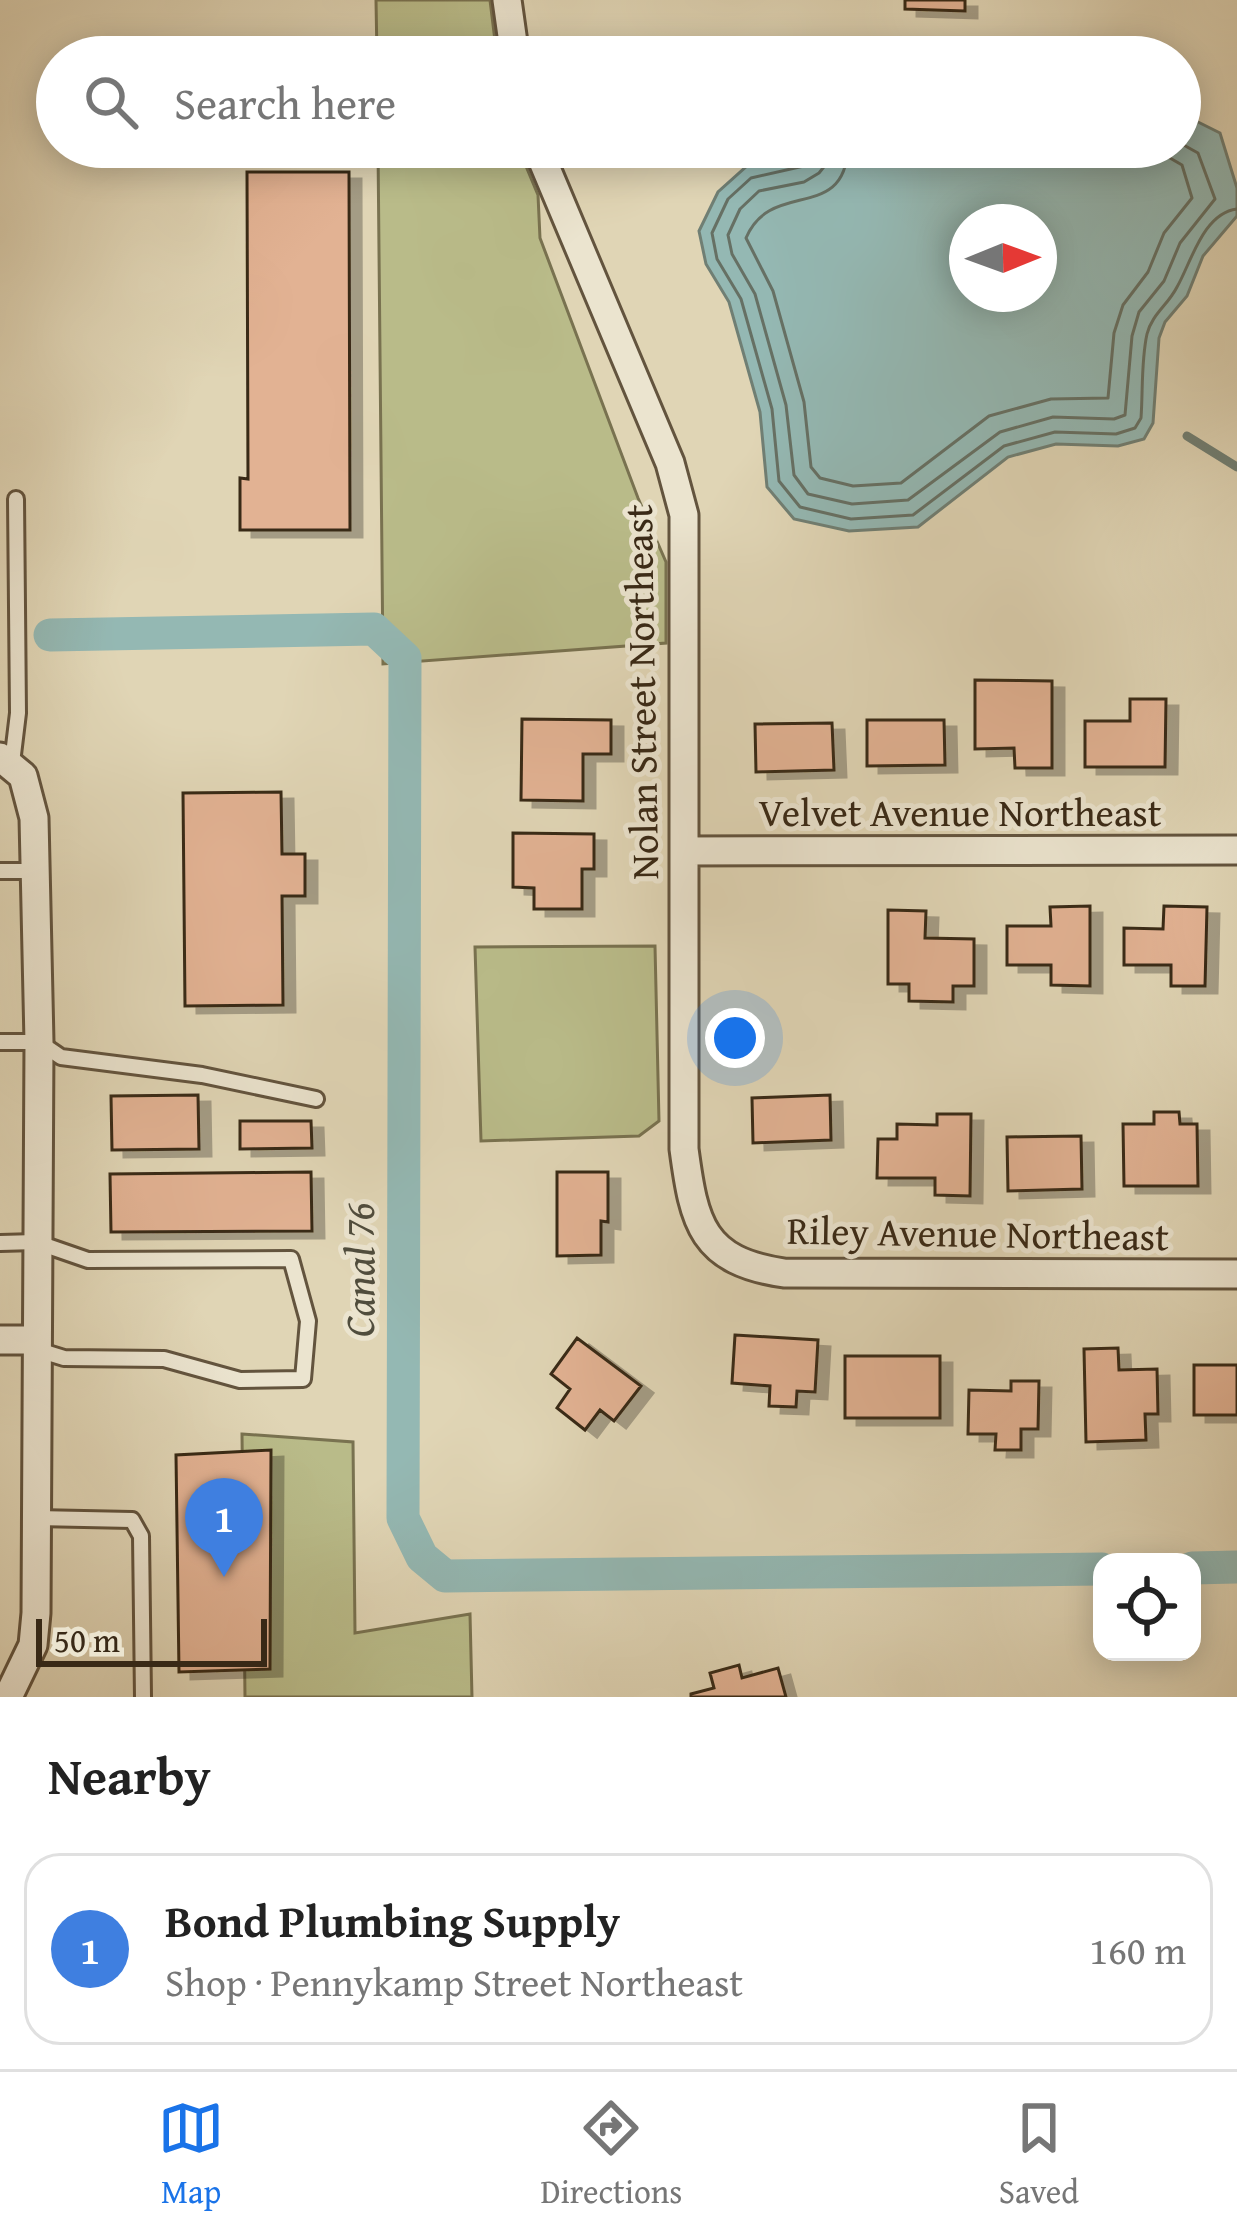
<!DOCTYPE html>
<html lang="en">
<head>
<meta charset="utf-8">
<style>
	body { margin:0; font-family:"Gentium Book Plus",serif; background:#f2f2f2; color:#222 }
	.controls { position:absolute; right:36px; bottom:36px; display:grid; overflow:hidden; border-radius:24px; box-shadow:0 6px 30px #0003 }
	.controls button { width:108px; height:108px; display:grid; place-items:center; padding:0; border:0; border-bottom:3px solid #e0e0e0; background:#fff; color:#222; font:60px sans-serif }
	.compass { position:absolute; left:949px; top:204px; width:108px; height:108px; border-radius:50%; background:#fff; box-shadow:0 6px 30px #0003; rotate:89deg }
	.scale { position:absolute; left:36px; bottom:30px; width:231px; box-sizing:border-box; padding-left:12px; border:6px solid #392916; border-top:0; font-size:33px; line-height:42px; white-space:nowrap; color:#392916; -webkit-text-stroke:9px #ebe4cf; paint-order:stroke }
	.you { position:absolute; left:735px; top:1038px; width:42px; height:42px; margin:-30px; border:9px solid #fff; border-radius:50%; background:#1a73e8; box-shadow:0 0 0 18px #1a73e833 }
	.badge { display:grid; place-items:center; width:78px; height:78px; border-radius:50%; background:#1a73e8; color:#fff; font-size:39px; font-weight:700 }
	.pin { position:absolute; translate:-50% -99px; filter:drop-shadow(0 3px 6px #0008) }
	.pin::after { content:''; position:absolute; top:63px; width:42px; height:36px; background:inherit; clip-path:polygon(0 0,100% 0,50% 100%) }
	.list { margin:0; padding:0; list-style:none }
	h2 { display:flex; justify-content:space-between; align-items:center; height:156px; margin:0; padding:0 48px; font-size:51px }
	h2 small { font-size:39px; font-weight:400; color:#767676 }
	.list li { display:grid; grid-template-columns:78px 1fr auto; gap:36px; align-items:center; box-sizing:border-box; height:192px; margin:0 24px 24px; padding:0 24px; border:3px solid #e0e0e0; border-radius:36px }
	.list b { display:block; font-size:45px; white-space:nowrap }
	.list p { margin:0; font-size:39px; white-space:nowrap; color:#767676 }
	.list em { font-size:39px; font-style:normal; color:#767676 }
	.icon { flex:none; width:66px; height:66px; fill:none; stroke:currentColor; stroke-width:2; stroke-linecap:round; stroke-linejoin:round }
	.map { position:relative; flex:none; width:1237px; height:1697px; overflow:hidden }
	.search { position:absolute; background:#fff; box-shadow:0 6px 30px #0003; left:36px; right:36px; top:36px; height:132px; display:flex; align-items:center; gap:30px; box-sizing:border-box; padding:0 42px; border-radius:66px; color:#767676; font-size:45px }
	.sheet { height:372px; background:#fff }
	nav { display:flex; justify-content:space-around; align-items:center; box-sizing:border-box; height:168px; border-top:3px solid #e0e0e0; background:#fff; font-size:33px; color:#767676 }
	nav a { display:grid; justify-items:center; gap:6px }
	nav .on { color:#1a73e8 }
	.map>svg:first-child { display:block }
	.green { fill:#b9bb89; stroke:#797250; stroke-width:3 }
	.water { fill:#94b8b3; stroke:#707f74; stroke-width:3; fill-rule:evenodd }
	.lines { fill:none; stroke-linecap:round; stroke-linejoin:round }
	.shore { stroke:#667064; stroke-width:3 }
	.stream { stroke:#707f74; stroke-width:9 }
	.canal { stroke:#94b8b3; stroke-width:33 }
	.building { fill:#e2b293; stroke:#392916; stroke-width:3; filter:url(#shadow) }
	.lane-casing { stroke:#63543e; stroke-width:20 }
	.street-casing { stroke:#63543e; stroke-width:33 }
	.lane { stroke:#ebe4cf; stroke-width:14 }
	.street { stroke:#ebe4cf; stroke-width:27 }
	.labels { text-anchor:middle; stroke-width:10; stroke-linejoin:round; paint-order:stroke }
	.street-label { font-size:39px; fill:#392916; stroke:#ebe4cf }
	.water-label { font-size:42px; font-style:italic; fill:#504d3d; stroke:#ebe4cf }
</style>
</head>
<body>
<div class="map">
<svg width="1237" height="1697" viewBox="0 0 1237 1697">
	<defs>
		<filter id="shadow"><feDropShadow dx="12" dy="7" stdDeviation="0" flood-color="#0004"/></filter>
	</defs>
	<rect width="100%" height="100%" fill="#e0d5b5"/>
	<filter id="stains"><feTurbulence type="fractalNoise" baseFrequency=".00167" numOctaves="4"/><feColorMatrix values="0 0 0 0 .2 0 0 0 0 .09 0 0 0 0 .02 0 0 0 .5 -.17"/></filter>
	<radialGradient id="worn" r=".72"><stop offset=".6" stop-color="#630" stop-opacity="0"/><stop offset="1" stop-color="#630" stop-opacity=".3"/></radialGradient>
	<path class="green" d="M376 0H490L497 57H377Z
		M378 147H518L538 195 540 238 638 498 666 562V643L383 664Z
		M655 946 659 1121 639 1136 481 1141 475 947Z
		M242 1434 353 1442 355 1633 470 1614 472 1697H245Z"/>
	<path class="water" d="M1180 113 1220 133 1237 188V216L1203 256 1187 296 1165 322 1159 338 1153 423 1144 439 1118 446 1056 444 1008 457 918 527 849 531 794 519 767 487 760 412 729 302 706 264 699 231 718 192 747 166 798 155 808 147H1180ZM967 222H1039V294H967Z"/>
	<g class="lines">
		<path class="shore" d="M815 147 813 158 804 166 751 178 728 199 712 233 717 259 741 299 772 409 779 481 800 507 851 519 913 515 1004 446 1055 432 1116 434 1135 428 1141 418C1143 391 1141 361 1147 334 1152 314 1168 305 1177 287 1191 263 1203 213 1237 209
			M830 147 827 163 819 173 804 182 759 191 740 209 728 235 732 254 755 294 786 405 794 475 808 494 852 504 908 500 1000 432 1053 417 1114 419 1125 415 1132 336 1139 312 1164 281 1180 243 1215 199 1198 153 1180 143
			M848 147C845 224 771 178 746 238L773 291 804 402 811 467 820 478 853 486 901 483 989 416 1051 399 1108 398 1114 333 1123 305 1148 272 1164 233 1192 198 1182 165 1151 147"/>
		<path class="stream" d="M1187 436 1237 467"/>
		<path class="canal" d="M50 635 374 629 405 658 403 1518 422 1557 445 1576 1102 1569
			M1192 1568 1237 1567"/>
	</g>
	<path class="building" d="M905 0H965V11L905 9Z
		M247 172H349L350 530H240V478L248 479Z
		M975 680 1052 681V768H1015L1014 748 975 749Z
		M1130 699H1166L1165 767H1085V721H1130Z
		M522 719 611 720V754H583V801L521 800Z
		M867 720H944L945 765 867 766Z
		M832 723 834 770 756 772 755 724Z
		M281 792 282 854H305V896H282L283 1005 185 1006 183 793Z
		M513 833 594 834V869H582V909H534V888L513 887Z
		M1090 906V986L1051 985V965H1007V926H1051L1050 907Z
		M1164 906 1207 907 1205 986H1171V965H1124V928L1163 929Z
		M888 910 926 911 925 938 974 939V986H953V1002L909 1001V984H888Z
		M198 1095 199 1149 112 1150 111 1096Z
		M830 1095 831 1140 753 1143 752 1098Z
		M1154 1112H1179L1180 1124H1197L1198 1186H1124L1123 1124H1154Z
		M937 1114H971L970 1196 935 1195V1178H877L878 1139H897V1124L937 1125Z
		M240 1121H311L312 1148 240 1149Z
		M1081 1136 1082 1189 1008 1191 1007 1137Z
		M311 1172 312 1231 111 1232 110 1174Z
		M557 1172H608V1222L601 1221V1255L557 1256Z
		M735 1335 818 1340 815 1392 797 1391 796 1407 769 1406 770 1386 732 1383Z
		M577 1338 641 1386 614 1421 600 1410 585 1430 557 1408 570 1389 551 1374Z
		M1118 1348 1119 1370 1157 1369 1158 1414H1145L1146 1440 1086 1442 1084 1349Z
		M845 1356H940V1418H845Z
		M1194 1365H1237V1415H1194Z
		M1011 1381H1039L1038 1429H1021V1450H995L996 1434H968L969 1390 1011 1391Z
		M271 1450 270 1669 179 1672 176 1455Z
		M739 1665 742 1678 778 1668 786 1697H691V1694L714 1688 710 1673Z"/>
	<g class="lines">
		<defs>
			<path id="lane" d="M12 763 18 713 16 499
				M0 871H35
				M0 1042H39L61 1057 202 1075 316 1099
				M0 1243 36 1242 88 1260 291 1259 308 1321 303 1379 240 1380 164 1359 64 1358 35 1349
				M36 1518 132 1520 141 1536 143 1697"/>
			<path id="street" d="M507 0 515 57
				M537 147 670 463 684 515V1149C694 1224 702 1261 784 1273L1237 1274
				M0 757 23 776 34 818 39 1042 36 1613 33 1645 8 1697
				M684 851 1237 850
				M0 1340H35"/>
		</defs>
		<use href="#lane" class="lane-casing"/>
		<use href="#street" class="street-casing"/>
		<use href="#lane" class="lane"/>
		<use href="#street" class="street"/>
	</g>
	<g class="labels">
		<g class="street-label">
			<text transform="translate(641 692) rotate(-91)" y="14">Nolan Street Northeast</text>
			<text x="960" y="826">Velvet Avenue Northeast</text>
			<text transform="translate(978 1233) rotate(1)" y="14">Riley Avenue Northeast</text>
		</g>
		<g class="water-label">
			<text transform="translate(359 1270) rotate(-90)" y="15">Canal 76</text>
		</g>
	</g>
	<rect width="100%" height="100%" filter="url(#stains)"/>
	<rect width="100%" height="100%" fill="url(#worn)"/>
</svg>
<div class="controls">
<button><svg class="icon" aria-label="locate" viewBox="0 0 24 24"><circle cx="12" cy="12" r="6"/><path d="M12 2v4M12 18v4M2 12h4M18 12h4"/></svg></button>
</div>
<svg class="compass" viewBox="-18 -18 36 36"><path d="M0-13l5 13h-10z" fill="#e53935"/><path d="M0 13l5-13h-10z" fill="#767676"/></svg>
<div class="scale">50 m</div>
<div class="you"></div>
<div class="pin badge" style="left:224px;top:1577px;background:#3f7fe0">1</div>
<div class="search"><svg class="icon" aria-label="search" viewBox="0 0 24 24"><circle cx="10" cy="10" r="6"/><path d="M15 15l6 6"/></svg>Search here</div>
</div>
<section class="sheet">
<h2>Nearby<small></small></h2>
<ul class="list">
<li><span class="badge" style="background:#3f7fe0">1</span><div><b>Bond Plumbing Supply</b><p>Shop · Pennykamp Street Northeast</p></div><em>160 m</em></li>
</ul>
</section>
<nav>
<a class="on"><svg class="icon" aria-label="map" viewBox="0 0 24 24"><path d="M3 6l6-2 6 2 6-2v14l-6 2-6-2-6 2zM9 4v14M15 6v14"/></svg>Map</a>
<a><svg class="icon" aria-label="directions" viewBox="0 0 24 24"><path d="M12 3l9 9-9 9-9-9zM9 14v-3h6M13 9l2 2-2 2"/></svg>Directions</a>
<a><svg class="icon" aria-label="saved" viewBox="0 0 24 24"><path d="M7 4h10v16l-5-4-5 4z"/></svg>Saved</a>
</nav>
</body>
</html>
